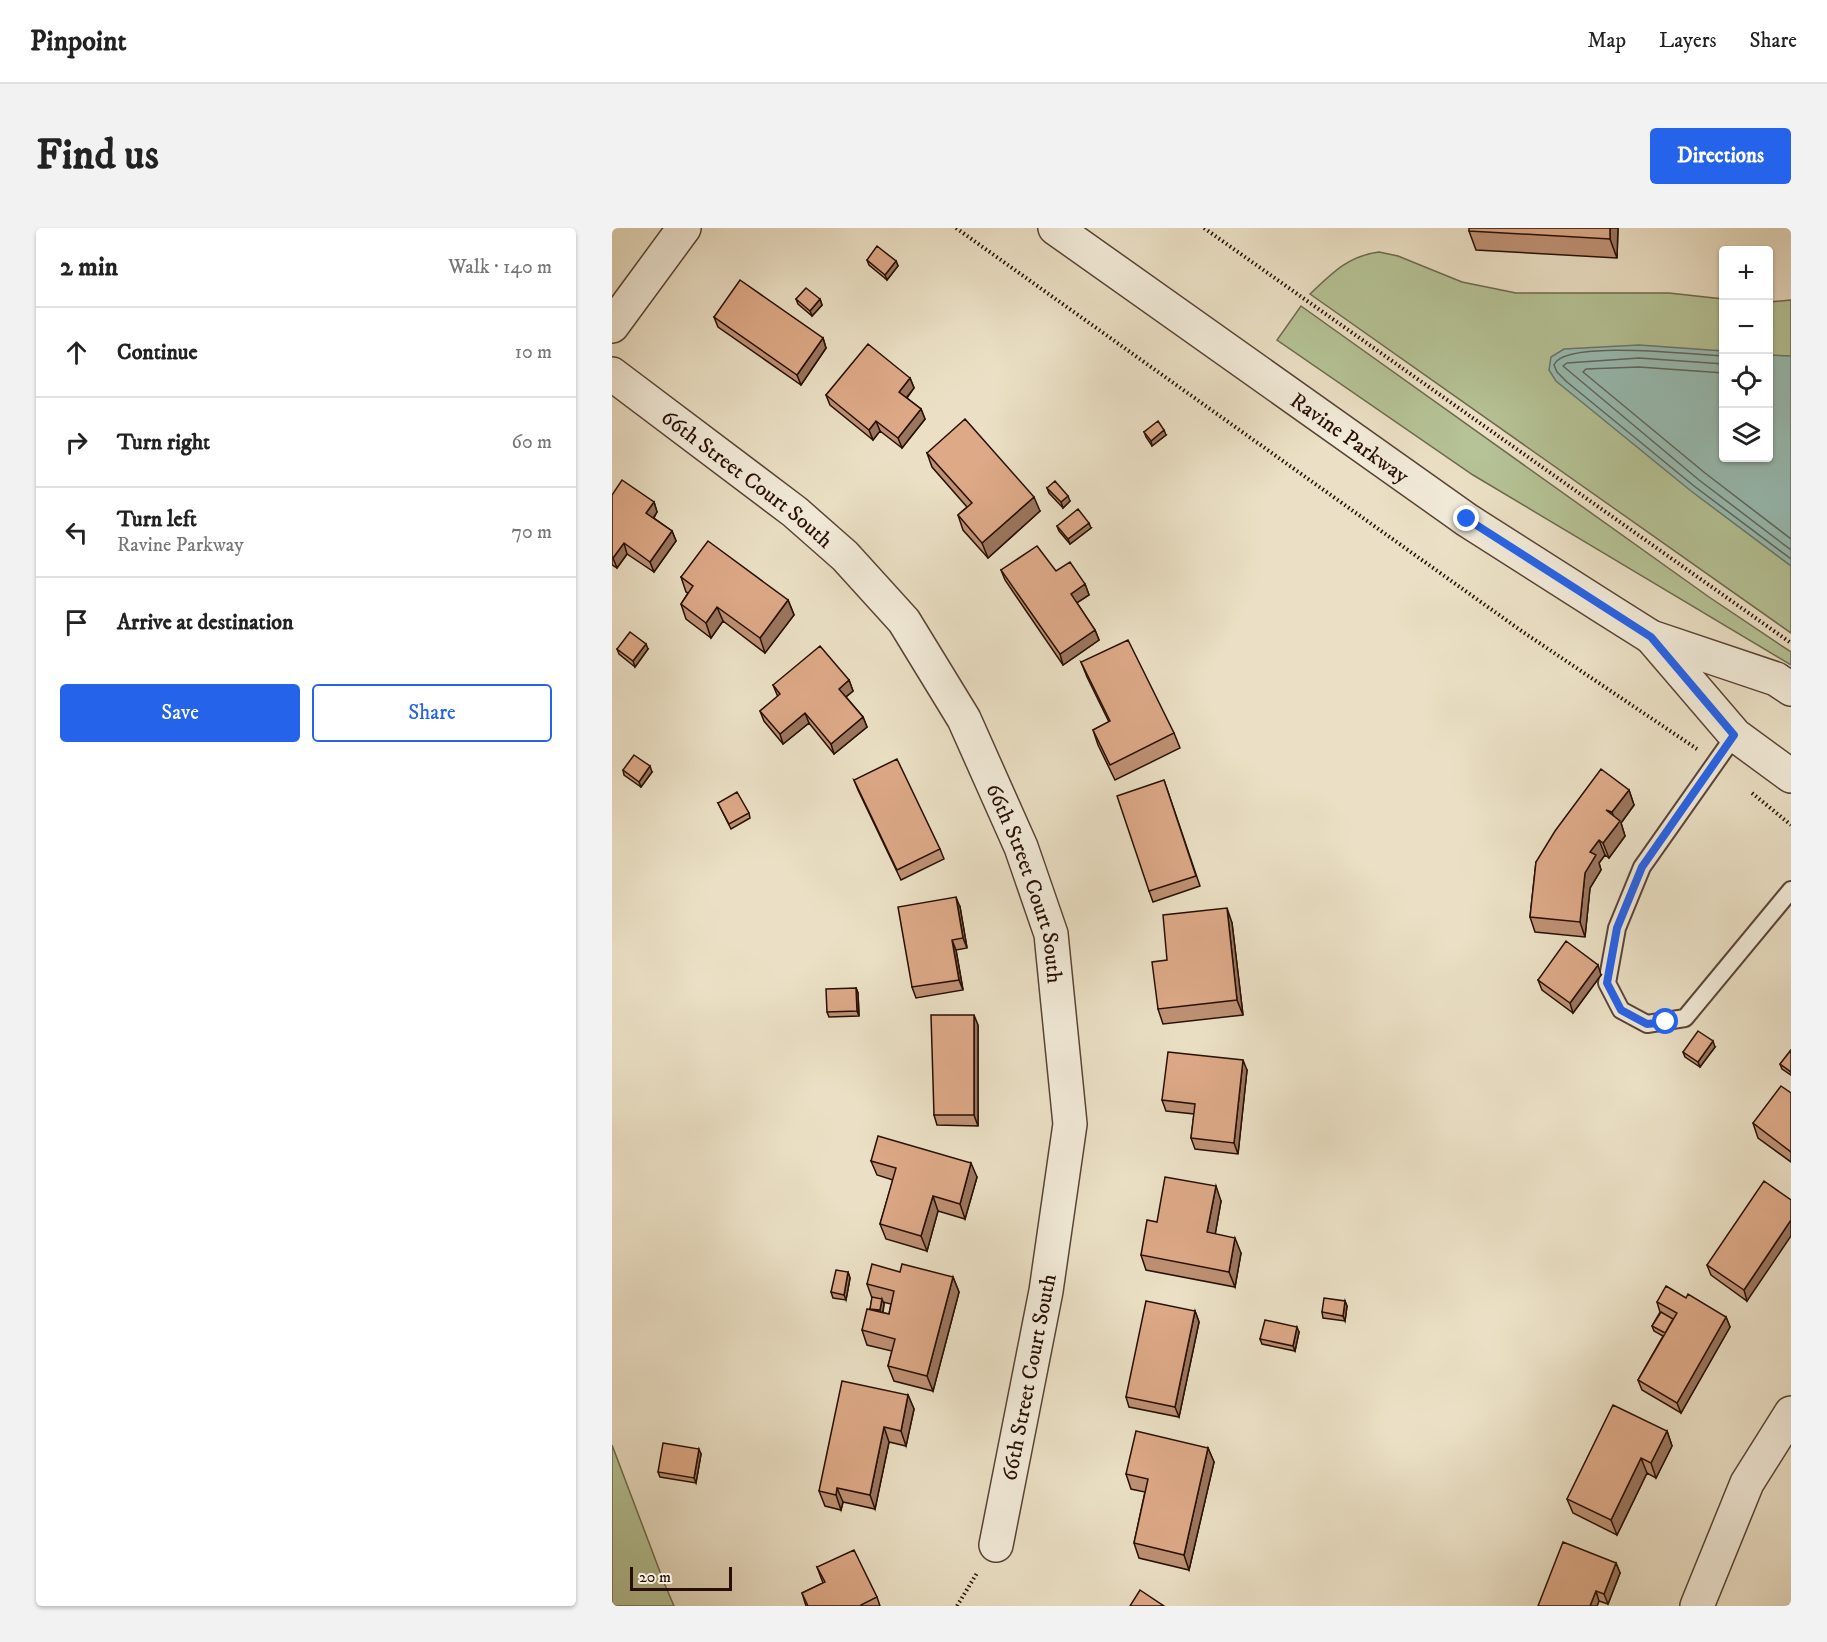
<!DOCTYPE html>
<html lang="en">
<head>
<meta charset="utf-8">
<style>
	body { margin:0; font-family:"IM FELL DW Pica",serif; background:#f2f2f2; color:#222 }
	.controls { position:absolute; right:18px; top:18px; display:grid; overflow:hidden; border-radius:6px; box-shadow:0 2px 4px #0004 }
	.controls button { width:54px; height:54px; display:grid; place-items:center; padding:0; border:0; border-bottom:2px solid #e0e0e0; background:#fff; color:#222; font:30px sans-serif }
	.scale { position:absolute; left:18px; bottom:15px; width:102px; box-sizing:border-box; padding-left:6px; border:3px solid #280f06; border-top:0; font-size:16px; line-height:21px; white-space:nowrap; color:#280f06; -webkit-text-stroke:4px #f2ebd9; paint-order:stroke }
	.stop { position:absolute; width:18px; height:18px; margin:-14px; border:4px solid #2563eb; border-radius:50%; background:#fff }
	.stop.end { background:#2563eb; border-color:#fff; box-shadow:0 2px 6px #0008 }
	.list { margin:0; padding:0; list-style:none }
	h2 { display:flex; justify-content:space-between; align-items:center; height:78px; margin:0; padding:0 24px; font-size:26px }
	h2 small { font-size:20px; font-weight:400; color:#767676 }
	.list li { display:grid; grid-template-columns:39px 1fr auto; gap:18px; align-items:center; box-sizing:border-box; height:90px; padding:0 24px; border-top:2px solid #e0e0e0 }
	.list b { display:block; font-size:22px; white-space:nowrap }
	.list p { margin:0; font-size:20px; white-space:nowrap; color:#767676 }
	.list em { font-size:20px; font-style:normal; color:#767676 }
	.actions { display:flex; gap:12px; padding:18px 24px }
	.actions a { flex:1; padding:14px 0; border:2px solid #2563eb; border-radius:6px; text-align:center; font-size:21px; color:#2563eb }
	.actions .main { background:#2563eb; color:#fff }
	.icon { flex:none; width:33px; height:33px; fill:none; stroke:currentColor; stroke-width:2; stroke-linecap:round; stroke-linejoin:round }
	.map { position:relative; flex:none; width:1179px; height:1378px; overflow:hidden; border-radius:6px }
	header { display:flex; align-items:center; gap:36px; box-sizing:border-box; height:84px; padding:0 30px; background:#fff; border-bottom:2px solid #e0e0e0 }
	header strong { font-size:28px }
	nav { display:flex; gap:33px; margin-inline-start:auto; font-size:21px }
	.intro { display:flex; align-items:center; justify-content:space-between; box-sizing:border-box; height:144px; padding:0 36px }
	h1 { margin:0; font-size:42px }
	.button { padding:15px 27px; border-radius:6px; background:#2563eb; color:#fff; font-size:21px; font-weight:700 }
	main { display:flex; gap:36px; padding:0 36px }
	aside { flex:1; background:#fff; border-radius:6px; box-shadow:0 2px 4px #0004 }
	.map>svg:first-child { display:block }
	.green { fill:#b5c396; stroke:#6e694e; stroke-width:1.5 }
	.water { fill:#98bdb4; stroke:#6b776e; stroke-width:1.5 }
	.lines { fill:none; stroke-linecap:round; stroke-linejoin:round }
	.shore { stroke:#60665d; stroke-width:1.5 }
	.service-casing { stroke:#594336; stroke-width:20 }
	.minor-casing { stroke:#594336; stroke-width:36 }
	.tertiary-casing { stroke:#594336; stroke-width:36 }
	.path { stroke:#280f06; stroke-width:4; stroke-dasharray:1.5 3; stroke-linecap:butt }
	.service { stroke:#f2ebd9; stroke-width:16 }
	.minor { stroke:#f2ebd9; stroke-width:33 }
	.tertiary { stroke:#f2ebd9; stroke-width:33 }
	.wall { fill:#be9174; stroke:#280f06; stroke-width:1.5; fill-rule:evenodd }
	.shaded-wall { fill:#9b765e; stroke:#280f06; stroke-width:1.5 }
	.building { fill:#dda987; stroke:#280f06; stroke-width:1.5 }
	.route { stroke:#2563eb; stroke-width:8 }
	.labels { text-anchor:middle; stroke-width:4.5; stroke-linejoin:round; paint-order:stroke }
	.street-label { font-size:22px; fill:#280f06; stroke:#f2ebd9 }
</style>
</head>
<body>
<header>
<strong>Pinpoint</strong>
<nav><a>Map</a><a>Layers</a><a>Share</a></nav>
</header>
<div class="intro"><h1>Find us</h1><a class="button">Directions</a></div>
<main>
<aside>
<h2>2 min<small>Walk · 140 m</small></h2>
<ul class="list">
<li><svg class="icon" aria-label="ahead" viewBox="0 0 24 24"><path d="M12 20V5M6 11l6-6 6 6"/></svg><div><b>Continue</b></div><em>10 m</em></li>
<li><svg class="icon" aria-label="right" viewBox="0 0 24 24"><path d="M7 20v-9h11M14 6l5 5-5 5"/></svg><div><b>Turn right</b></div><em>60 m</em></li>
<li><svg class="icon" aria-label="left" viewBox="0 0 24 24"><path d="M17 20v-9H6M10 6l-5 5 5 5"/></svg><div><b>Turn left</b><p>Ravine Parkway</p></div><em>70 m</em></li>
<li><svg class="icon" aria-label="arrive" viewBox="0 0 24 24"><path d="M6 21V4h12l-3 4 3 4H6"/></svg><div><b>Arrive at destination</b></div></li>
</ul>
<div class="actions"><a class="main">Save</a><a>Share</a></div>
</aside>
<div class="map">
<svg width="1179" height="1378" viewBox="0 0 1179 1378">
	<rect width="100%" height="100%" fill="#ebe0c5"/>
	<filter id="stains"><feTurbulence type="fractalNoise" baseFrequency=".00333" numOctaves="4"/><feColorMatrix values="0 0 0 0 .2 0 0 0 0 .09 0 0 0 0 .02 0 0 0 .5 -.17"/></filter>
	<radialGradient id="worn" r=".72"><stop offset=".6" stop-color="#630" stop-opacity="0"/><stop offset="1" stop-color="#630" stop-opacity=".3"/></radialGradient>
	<path class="green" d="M767 24 786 28 850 54 904 65H1057L1111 71 1112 230H1156L1157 74 1179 72V405L698 66C720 45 736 28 767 24Z
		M689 78 1097 369 1179 424V437L861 247 665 112Z
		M0 1217 53 1357 62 1378H0Z"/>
	<path class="water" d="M1027 117 1111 123 1112 230H1156L1157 127 1179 128V338L1079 263 944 153 937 142 939 129 952 121Z"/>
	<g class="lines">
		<path class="shore" d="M1112 128C1085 127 951 111 942 137L945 144 955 154 1082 258 1179 331
			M1112 136 1027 130 955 135 951 138 1087 252 1179 322
			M1112 145 1027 139 974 141 971 144 1093 245 1179 311"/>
		<defs>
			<path id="service" d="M1123 507 1030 639 1005 700 995 755 1009 782 1035 796 1073 790 1179 662"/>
			<g id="minor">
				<path d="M0 98 72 0"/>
				<path id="s1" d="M0 146 183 284 233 328 292 393 352 491 409 619 439 706 458 896 434 1063 384 1317"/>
				<path d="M1085 1378 1135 1255 1179 1185"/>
			</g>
			<g id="tertiary">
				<path id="s2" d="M443 0 855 292 993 380 1039 409 1164 451 1179 461"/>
				<path d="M1039 409 1123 507 1179 548"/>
			</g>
		</defs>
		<use href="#service" class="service-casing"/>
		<use href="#minor" class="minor-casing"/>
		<use href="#tertiary" class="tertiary-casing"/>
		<path class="path" d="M344 0 911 404 1085 521
			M592 0 1179 415
			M1140 565 1179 597
			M345 1378 365 1345"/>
		<use href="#service" class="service"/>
		<use href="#minor" class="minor"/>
		<use href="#tertiary" class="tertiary"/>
	</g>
	<path class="wall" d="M1006 0 1005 30 864 22 857 3Z
		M255 32 284 33 286 38 275 52 257 37Z
		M184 71H208L210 77 200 88 186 76Z
		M102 89 211 110 214 120 189 157 106 99Z
		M298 150 302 160 295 170 309 181 313 191 290 220 268 203 261 212 218 177 214 167Z
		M532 204 554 207 540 218 534 209Z
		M315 225 428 283 376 330 351 302 346 287 355 279 320 239Z
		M435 260 458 273 451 280 437 265Z
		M0 267 42 274 45 284 42 290 60 303 64 313 42 344 15 326 5 340 0 337Z
		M445 298 479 300 458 316 447 303Z
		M389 342 444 343 473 356 477 367 465 375 483 402 487 412 451 437 393 352Z
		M69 349 176 372 182 387 153 425 111 393 99 410 74 391 69 376 76 365 74 364Z
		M5 421H36L23 439 7 426Z
		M469 434 562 505 568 520 503 552 486 517 481 502 497 494 475 449Z
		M237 452 241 463 234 469 251 489 255 499 222 526 197 495 171 516 152 493 148 483 166 469 161 457Z
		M11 542 40 544 29 559 12 547Z
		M242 552 328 621 332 631 289 652 246 562Z
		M552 552 588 658 541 674 537 663Z
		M1017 562 1022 577 1009 595 1013 608 997 630 993 627 987 635 989 642 978 660 973 709 923 704 918 689 924 634Z
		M106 575 137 585 138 590 119 601Z
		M348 679 355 720 344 722 351 762 304 770 300 759Z
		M620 695 631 787 551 796 546 781 555 732Z
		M989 747 961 785 930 762 926 752Z
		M244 760 246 765 247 788 217 789 215 784Z
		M366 797V898L325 897 322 887Z
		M1103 819 1088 839 1073 829 1071 824Z
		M1179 822V847L1170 841 1168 836Z
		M635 842 626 926 583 921 579 910 582 886 554 883 550 872Z
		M1179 865V934L1146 910 1141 895Z
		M259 933 365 949 353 991 326 983 315 1023 274 1011 268 996 281 952 265 947Z
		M1179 972 1135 1073 1099 1047 1095 1037Z
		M609 973 603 1006 629 1025 623 1059 534 1042 529 1027 545 994Z
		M236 1044 238 1050 234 1072 221 1070 219 1064Z
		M288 1044 341 1049 347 1064 321 1163 282 1153 276 1138 280 1123 255 1117 250 1102 258 1082 260 1070 255 1056ZM271 1074 279 1076 277 1086 271 1085 272 1076Z
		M1074 1070 1114 1089 1118 1099 1069 1185 1030 1162 1026 1152 1051 1108 1042 1103 1040 1098 1048 1084 1045 1074Z
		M733 1073 735 1078 733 1093 711 1090 710 1084Z
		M583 1083 587 1094 567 1189 517 1179 514 1169Z
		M687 1104 683 1123 650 1116 648 1111Z
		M296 1167 302 1181 294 1218 277 1214 263 1281 231 1274 229 1282 213 1278 207 1263Z
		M1055 1203 1060 1218 1044 1250 1035 1245 1005 1307 961 1285 955 1271Z
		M596 1220 602 1234 577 1342 527 1330 522 1315 533 1264 519 1261 514 1246Z
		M89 1226 84 1255 48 1249 46 1244Z
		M1004 1335 1008 1345 996 1376 987 1373 985 1378H926Z
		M205 1339 265 1369 268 1378H194L190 1365 211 1355Z"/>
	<path class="shaded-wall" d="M998 0H1006L1005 30 998 11Z
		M284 33 286 38 275 52 273 47Z
		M208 71 210 77 200 88 198 83Z
		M211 110 214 120 189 157 185 147Z
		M298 150 302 160 291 174 287 164Z
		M309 181 313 191 290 220 286 210Z
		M264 193 268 203 261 212 257 202Z
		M552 202 554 207 540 218 539 213Z
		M456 268 458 273 451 280 449 274Z
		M422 269 428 283 376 330 370 315Z
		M42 274 45 284 38 295 34 285Z
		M477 295 479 300 458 316 456 311Z
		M60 303 64 313 42 344 38 334Z
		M12 315 15 326 5 340 1 330Z
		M473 356 477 367 463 376 459 366Z
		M176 372 182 387 153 425 148 410Z
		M105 379 111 393 99 410 94 395Z
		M483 402 487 412 451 437 448 426Z
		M34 416 36 421 23 439 21 433Z
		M237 452 241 463 231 471 227 461Z
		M193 485 197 495 171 516 168 506Z
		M251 489 255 499 222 526 219 516Z
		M38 538 40 544 29 559 27 554Z
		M1017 562 1022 577 1009 595 1013 608 997 630 991 615 1005 597 1000 584Z
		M987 612 993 627 987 635 989 642 978 660 973 709 968 694 973 645 978 624Z
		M344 669 348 679 355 720 351 710Z
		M615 680 620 695 631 787 625 772Z
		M340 712 344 722 351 762 347 752Z
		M986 737 989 747 961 785 958 775Z
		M244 760 246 765 247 788 245 783Z
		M362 787 366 797V898L362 887Z
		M1101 813 1103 819 1088 839 1086 834Z
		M631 832 635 842 626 926 622 915Z
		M359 935 365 949 353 991 348 976Z
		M604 958 609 973 601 1019 595 1004Z
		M321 968 326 983 315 1023 309 1008Z
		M1179 992V1008L1135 1073 1132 1062Z
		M623 1010 629 1025 623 1059 617 1044Z
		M236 1044 238 1050 234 1072 232 1067Z
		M341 1049 347 1064 321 1163 315 1148Z
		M270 1071 272 1076 270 1088 268 1082Z
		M733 1073 735 1078 733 1093 731 1088Z
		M583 1083 587 1094 567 1189 563 1179Z
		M1114 1089 1118 1099 1069 1185 1065 1175Z
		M685 1099 687 1104 683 1123 681 1118Z
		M296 1167 302 1181 294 1218 289 1203Z
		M272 1199 277 1214 263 1281 258 1267Z
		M1055 1203 1060 1218 1044 1250 1039 1235Z
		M596 1220 602 1234 577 1342 572 1327Z
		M87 1221 89 1226 84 1255 82 1250Z
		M1029 1230 1035 1245 1005 1307 999 1292Z
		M225 1260 231 1274 229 1282 224 1267Z
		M1004 1335 1008 1345 996 1376 992 1366Z
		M984 1363 987 1373 985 1378H978Z"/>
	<path class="building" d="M857 0H998V11L857 3Z
		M265 18 284 33 273 47 255 32Z
		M128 52 211 110 185 147 102 89Z
		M194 60 208 71 198 83 184 71Z
		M256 116 298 150 287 164 309 181 286 210 264 193 257 202 214 167Z
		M353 191 422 269 370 315 346 287 360 275 315 225Z
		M546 193 552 202 539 213 532 204Z
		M10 252 42 274 34 285 60 303 38 334 12 315 1 330 0 329V267Z
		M443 253 456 268 449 274 435 260Z
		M466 281 477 295 456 311 445 298Z
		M96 313 176 372 148 410 105 379 94 395 69 376 81 358 69 349Z
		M425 318 444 343 458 334 473 356 459 366 483 402 448 426 389 342Z
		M18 404 34 416 21 433 5 421Z
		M516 412 562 505 498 537 481 502 498 493 469 434Z
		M208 418 237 452 227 461 251 489 219 516 193 485 168 506 148 483 168 466 161 457Z
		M22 527 38 538 27 554 11 542Z
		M285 531 328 621 285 642 242 552Z
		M989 541 1017 562 1000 584 994 582 1008 593 991 615 987 612 978 624 984 627 973 645 968 694 918 689 924 634 943 603Z
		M552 552 584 648 537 663 505 568Z
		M125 564 137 585 117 596 106 575Z
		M344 669 351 710 340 712 347 752 300 759 286 679Z
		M615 680 625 772 546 781 540 734 555 732 551 687Z
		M954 713 986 737 958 775 926 752Z
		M244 760 245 783 215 784 214 761Z
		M319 787H362V887H322Z
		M1086 803 1101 813 1086 834 1071 824Z
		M1179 822V844L1168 836Z
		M556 824 631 832 622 915 579 910 583 876 550 872Z
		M1169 858 1179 865V924L1141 895Z
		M266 908 359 935 348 976 321 968 309 1008 268 996 284 940 259 933Z
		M553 949 604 958 595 1004 623 1010 617 1044 529 1027 535 992 545 994Z
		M1152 953 1179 972V992L1132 1062 1095 1037Z
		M260 1036 288 1044 290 1036 341 1049 315 1148 276 1138 283 1111 250 1102 255 1081 277 1086 282 1063 255 1056Z
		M224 1042 236 1044 232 1067 219 1064Z
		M1054 1058 1074 1070 1076 1066 1114 1089 1065 1175 1026 1152 1065 1085 1045 1074Z
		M260 1069 270 1071 268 1082 258 1081Z
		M712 1070 733 1073 731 1088 710 1084Z
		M534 1073 583 1083 563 1179 514 1169Z
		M1049 1084 1061 1091 1053 1105 1040 1098Z
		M653 1092 685 1099 681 1118 648 1111Z
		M230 1153 296 1167 289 1203 272 1199 258 1267 225 1260 224 1267 207 1263Z
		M1001 1177 1055 1203 1039 1235 1029 1230 999 1292 955 1271Z
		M524 1203 596 1220 572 1327 522 1315 536 1251 514 1246Z
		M51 1215 87 1221 82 1250 46 1244Z
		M951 1314 1004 1335 992 1366 984 1363 978 1378H926Z
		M242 1322 265 1369 249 1377V1378H196L190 1365 213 1354 205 1339Z
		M528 1362 552 1378H518Z"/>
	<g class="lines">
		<path class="route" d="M855 291 1039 409 1122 507 1030 639 1005 700 995 755 1009 782 1035 796 1054 794"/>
	</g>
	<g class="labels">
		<g class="street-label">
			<text dy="8" stroke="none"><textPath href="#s2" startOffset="362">Ravine Parkway</textPath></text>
			<text dy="8" stroke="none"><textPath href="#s1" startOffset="171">66th Street Court South</textPath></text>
			<text dy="8" stroke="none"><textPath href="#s1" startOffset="675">66th Street Court South</textPath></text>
			<text transform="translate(416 1149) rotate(-79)" y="8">66th Street Court South</text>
		</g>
	</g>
	<rect width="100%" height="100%" filter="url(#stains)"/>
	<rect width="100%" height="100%" fill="url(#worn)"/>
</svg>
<div class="controls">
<button>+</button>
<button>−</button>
<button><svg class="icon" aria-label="locate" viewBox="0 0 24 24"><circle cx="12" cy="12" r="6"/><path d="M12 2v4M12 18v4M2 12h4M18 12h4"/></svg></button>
<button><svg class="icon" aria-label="layers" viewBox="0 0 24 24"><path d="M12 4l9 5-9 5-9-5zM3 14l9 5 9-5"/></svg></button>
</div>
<div class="scale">20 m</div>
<div class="stop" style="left:1054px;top:794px"></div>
<div class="stop end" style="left:855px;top:291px"></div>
</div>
</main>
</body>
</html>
